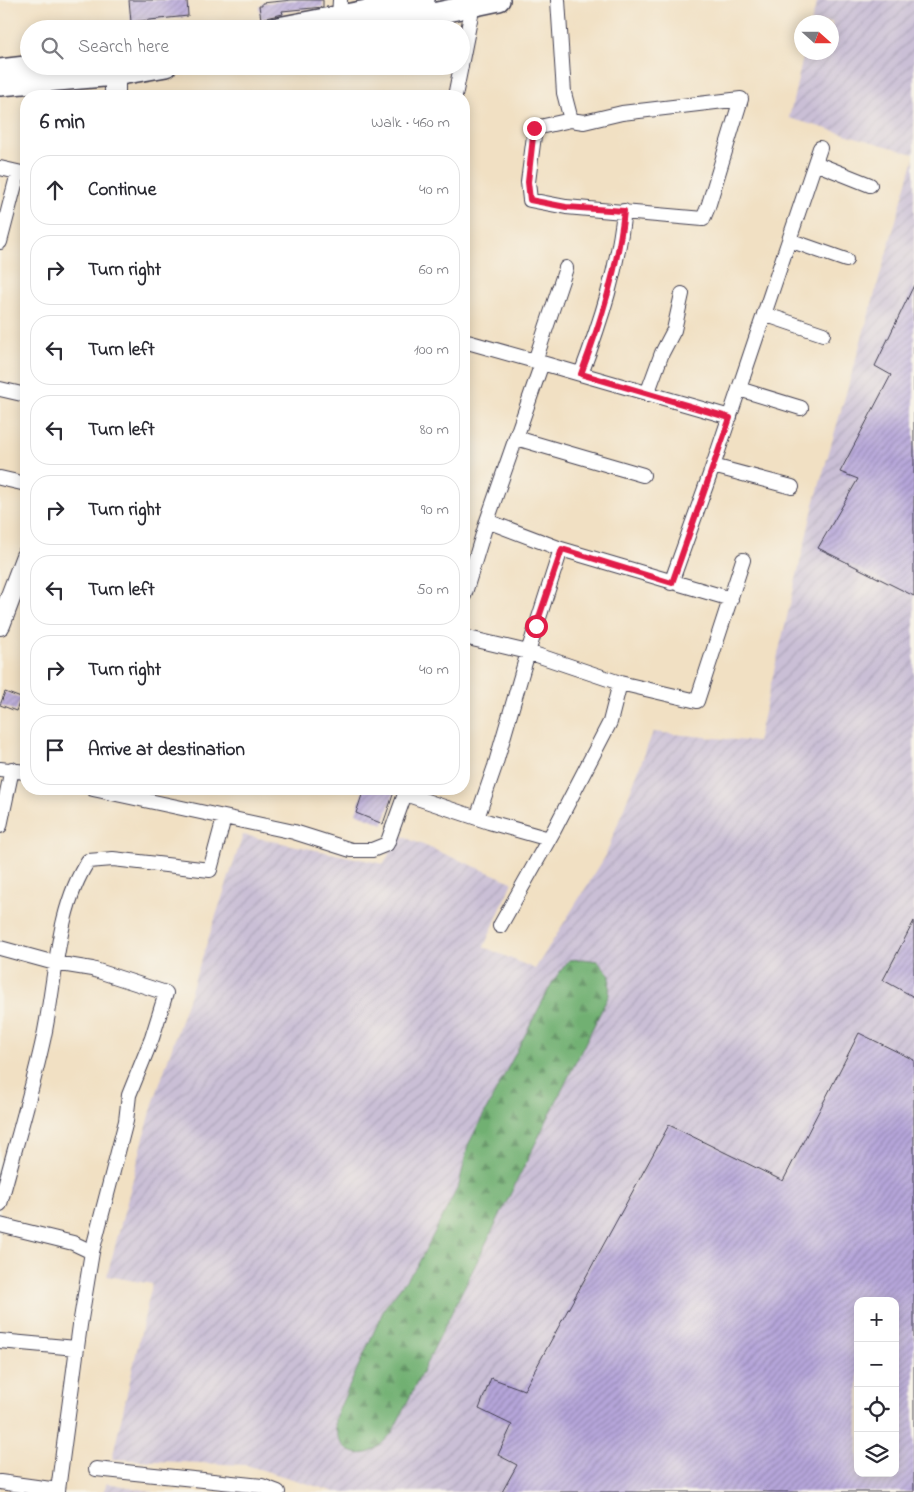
<!DOCTYPE html>
<html lang="en">
<head>
<meta charset="utf-8">
<style>
	body { margin:0; font-family:"Indie Flower",sans-serif; background:#f7f7f7; color:#2b2b33 }
	.controls { position:absolute; right:15px; bottom:15px; display:grid; overflow:hidden; border-radius:10px; box-shadow:0 2px 12px #0003 }
	.controls button { width:45px; height:45px; display:grid; place-items:center; padding:0; border:0; border-bottom:1px solid #e1e1e2; background:#fff; color:#2b2b33; font:25px sans-serif }
	.compass { position:absolute; left:794px; top:15px; width:45px; height:45px; border-radius:50%; background:#fff; box-shadow:0 2px 12px #0003; rotate:111deg }
	.stop { position:absolute; width:15px; height:15px; margin:-11px; border:4px solid #e11d48; border-radius:50%; background:#fff }
	.stop.end { background:#e11d48; border-color:#fff; box-shadow:0 1px 5px #0008 }
	.list { margin:0; padding:0; list-style:none }
	h2 { display:flex; justify-content:space-between; align-items:center; height:65px; margin:0; padding:0 20px; font-size:21px }
	h2 small { font-size:16px; font-weight:400; color:#7c7c81 }
	.list li { display:grid; grid-template-columns:32px 1fr auto; gap:15px; align-items:center; box-sizing:border-box; height:70px; margin:0 10px 10px; padding:0 10px; border:1px solid #e1e1e2; border-radius:20px }
	.list b { display:block; font-size:19px; white-space:nowrap }
	.list em { font-size:16px; font-style:normal; color:#7c7c81 }
	.icon { flex:none; width:28px; height:28px; fill:none; stroke:currentColor; stroke-width:2; stroke-linecap:round; stroke-linejoin:round }
	.map { position:relative; flex:none; width:914px; height:1492px; overflow:hidden }
	.search { position:absolute; background:#fff; box-shadow:0 2px 12px #0003; left:20px; top:20px; width:450px; height:55px; display:flex; align-items:center; gap:12px; box-sizing:border-box; padding:0 18px; border-radius:28px; color:#7c7c81; font-size:19px }
	.panel { position:absolute; background:#fff; box-shadow:0 2px 12px #0003; left:20px; top:90px; width:450px; height:705px; border-radius:20px }
	.map>svg:first-child { display:block }
	.industrial { fill:url(#industrial-furrows); fill-rule:evenodd }
	.forest { fill:url(#forest-firs); stroke:#4a6956 }
	.building { fill:url(#building-hatch); fill-rule:evenodd }
	.lines { fill:none; stroke-linecap:round; stroke-linejoin:round }
	.street-casing { stroke:#413e4f; stroke-width:16 }
	.secondary-casing { stroke:#413e4f; stroke-width:22 }
	.primary-casing { stroke:#413e4f; stroke-width:24 }
	.street { stroke:#fff; stroke-width:14 }
	.secondary { stroke:#fff; stroke-width:20 }
	.primary { stroke:#fff; stroke-width:21 }
	.route { stroke:#e11d48; stroke-width:6 }
</style>
</head>
<body>
<div class="map">
<svg width="914" height="1492" viewBox="0 0 914 1492">
	<defs>
		<pattern id="industrial-furrows" width="10" height="10" patternUnits="userSpaceOnUse" patternTransform="scale(1.25)"><rect width="10" height="10" fill="#cabfd6"/><path d="M-1 1l2-2M0 10L10 0M9 11l2-2" fill="none" stroke="#ada4b9"/></pattern>
		<pattern id="forest-firs" width="22" height="20" patternUnits="userSpaceOnUse" patternTransform="scale(1.25)"><rect width="22" height="20" fill="#71b072"/><path d="M5 1l3.5 6h-7zM16 11l3.5 6h-7z" fill="#5c8f5f"/></pattern>
		<pattern id="building-hatch" width="6" height="6" patternUnits="userSpaceOnUse" patternTransform="scale(1.25)"><rect width="6" height="6" fill="#b6a6da"/><path d="M-1 1l2-2M0 6l6-6M5 7l2-2" fill="none" stroke="#9487b2"/></pattern>
	</defs>
	<rect width="100%" height="100%" fill="#f7f3e8"/>
	<filter id="ink" filterUnits="userSpaceOnUse"><feTurbulence type="fractalNoise" baseFrequency=".02" numOctaves="2"/><feDisplacementMap in="SourceGraphic" scale="10" xChannelSelector="R" yChannelSelector="G"/><feConvolveMatrix kernelMatrix="1 2 1 2 8 2 1 2 1" color-interpolation-filters="sRGB"/></filter>
	<filter id="wash" filterUnits="userSpaceOnUse"><feTurbulence type="fractalNoise" baseFrequency=".0096" numOctaves="4" result="noise"/><feDisplacementMap in="SourceGraphic" scale="20" xChannelSelector="R" yChannelSelector="G"/><feGaussianBlur stdDeviation="1.12" result="paint"/><feColorMatrix in="noise" values="0 0 0 0 0 0 0 0 0 0 0 0 0 0 0 0 0 1.4 0 .05"/><feComposite in="paint" operator="in"/></filter>
	<g filter="url(#wash)">
		<rect width="100%" height="100%" fill="#f1e0c3"/>
		<path class="industrial" d="M818 0H914V154L789 118 804 53 832 52V22H811Z
			M914 158V1492H335L246 1465 112 1459 152 1284 107 1276 153 1104 243 835 384 864 399 835 512 882 484 947 535 969 605 857 653 732 757 742 814 504ZM858 1301H895V1473H858Z
			M107 1483 155 1492H103Z"/>
		<path class="forest" d="M583 959 598 961 610 975 609 995 392 1433C385 1440 377 1450 367 1453 345 1458 334 1436 335 1418L385 1307 417 1266 459 1185 468 1145 553 981 569 960Z"/>
		<g id="blocks">
			<path class="building" d="M129 0H187L188 16 131 22Z
				M292 0H323V7L282 11 283 14 261 19 259 6H262V3Z
				M914 285V596L818 548 858 479 840 472 891 375 875 366Z
				M5 692 21 698 16 711 0 705Z
				M364 789H395L383 824 356 813Z
				M914 921V997L883 980Z
				M859 1033 914 1060V1492H502L517 1465 498 1455 512 1425 479 1409 491 1378 524 1390 669 1125 783 1181ZM858 1301H895V1473H858Z"/>
		</g>
	</g>
	<g filter="url(#ink)">
		<use href="#blocks" fill-opacity="0" stroke="#413e4f" stroke-width="1"/>
		<g class="lines">
			<defs>
				<path id="street" d="M558 0 564 93 571 120
					M339 17 340 0
					M461 65 474 0
					M455 96 461 66
					M741 99 708 207 703 219 566 207 530 200 528 182 535 128 571 120 584 122 622 113Z
					M815 163 870 185
					M0 168 26 174
					M789 240 846 260
					M0 242 18 173
					M764 314 823 334
					M464 341 542 363
					M535 361 566 268
					M581 374C601 321 618 268 624 211
					M0 389 26 395
					M739 389 801 408
					M647 394 662 353 674 330 682 294
					M516 438 643 475
					M0 478 26 484
					M792 487 713 466 820 148
					M487 521 561 549
					M671 583 713 466
					M464 596 487 521 542 363 730 417
					M731 599 561 549 528 652 620 683 697 701 743 560
					M464 637 528 652 495 766 477 818
					M0 769 26 772
					M93 789 294 832 351 850H372L387 844 405 794
					M407 789 405 794 489 822 549 839
					M0 826 12 769
					M500 926 554 830 610 722 620 683
					M0 948 55 963 92 969 166 993 152 1038 129 1095 126 1121 92 1252 73 1243 0 1225
					M0 1204C14 1151 30 1098 42 1045 56 987 55 911 88 861L113 859 210 870 224 818
					M0 1341 76 1348
					M96 1469 262 1486 278 1492
					M0 1482 58 1490 80 1325 92 1252"/>
				<path id="secondary" d="M115 66V96
					M0 625 26 556"/>
				<path id="primary" d="M273 29 424 0
					M362 29 499 0
					M0 70 34 66
					M0 85 115 75 166 66"/>
			</defs>
			<use href="#street" class="street-casing"/>
			<use href="#secondary" class="secondary-casing"/>
			<use href="#primary" class="primary-casing"/>
			<use href="#street" class="street"/>
			<use href="#secondary" class="secondary"/>
			<use href="#primary" class="primary"/>
		</g>
	</g>
	<g class="lines" filter="url(#ink)">
		<path class="route" d="M534 128 528 182 530 200 566 207 624 211C618 268 601 321 581 374L730 418 672 583 562 549 536 626"/>
	</g>
</svg>
<div class="controls">
<button>+</button>
<button>−</button>
<button><svg class="icon" aria-label="locate" viewBox="0 0 24 24"><circle cx="12" cy="12" r="6"/><path d="M12 2v4M12 18v4M2 12h4M18 12h4"/></svg></button>
<button><svg class="icon" aria-label="layers" viewBox="0 0 24 24"><path d="M12 4l9 5-9 5-9-5zM3 14l9 5 9-5"/></svg></button>
</div>
<svg class="compass" viewBox="-18 -18 36 36"><path d="M0-13l5 13h-10z" fill="#e53935"/><path d="M0 13l5-13h-10z" fill="#7c7c81"/></svg>
<div class="stop" style="left:536px;top:626px"></div>
<div class="stop end" style="left:534px;top:128px"></div>
<div class="search"><svg class="icon" aria-label="search" viewBox="0 0 24 24"><circle cx="10" cy="10" r="6"/><path d="M15 15l6 6"/></svg>Search here</div>
<section class="panel">
<h2>6 min<small>Walk · 460 m</small></h2>
<ul class="list">
<li><svg class="icon" aria-label="ahead" viewBox="0 0 24 24"><path d="M12 20V5M6 11l6-6 6 6"/></svg><div><b>Continue</b></div><em>40 m</em></li>
<li><svg class="icon" aria-label="right" viewBox="0 0 24 24"><path d="M7 20v-9h11M14 6l5 5-5 5"/></svg><div><b>Turn right</b></div><em>60 m</em></li>
<li><svg class="icon" aria-label="left" viewBox="0 0 24 24"><path d="M17 20v-9H6M10 6l-5 5 5 5"/></svg><div><b>Turn left</b></div><em>100 m</em></li>
<li><svg class="icon" aria-label="left" viewBox="0 0 24 24"><path d="M17 20v-9H6M10 6l-5 5 5 5"/></svg><div><b>Turn left</b></div><em>80 m</em></li>
<li><svg class="icon" aria-label="right" viewBox="0 0 24 24"><path d="M7 20v-9h11M14 6l5 5-5 5"/></svg><div><b>Turn right</b></div><em>90 m</em></li>
<li><svg class="icon" aria-label="left" viewBox="0 0 24 24"><path d="M17 20v-9H6M10 6l-5 5 5 5"/></svg><div><b>Turn left</b></div><em>50 m</em></li>
<li><svg class="icon" aria-label="right" viewBox="0 0 24 24"><path d="M7 20v-9h11M14 6l5 5-5 5"/></svg><div><b>Turn right</b></div><em>40 m</em></li>
<li><svg class="icon" aria-label="arrive" viewBox="0 0 24 24"><path d="M6 21V4h12l-3 4 3 4H6"/></svg><div><b>Arrive at destination</b></div></li>
</ul>
</section>
</div>
</body>
</html>
